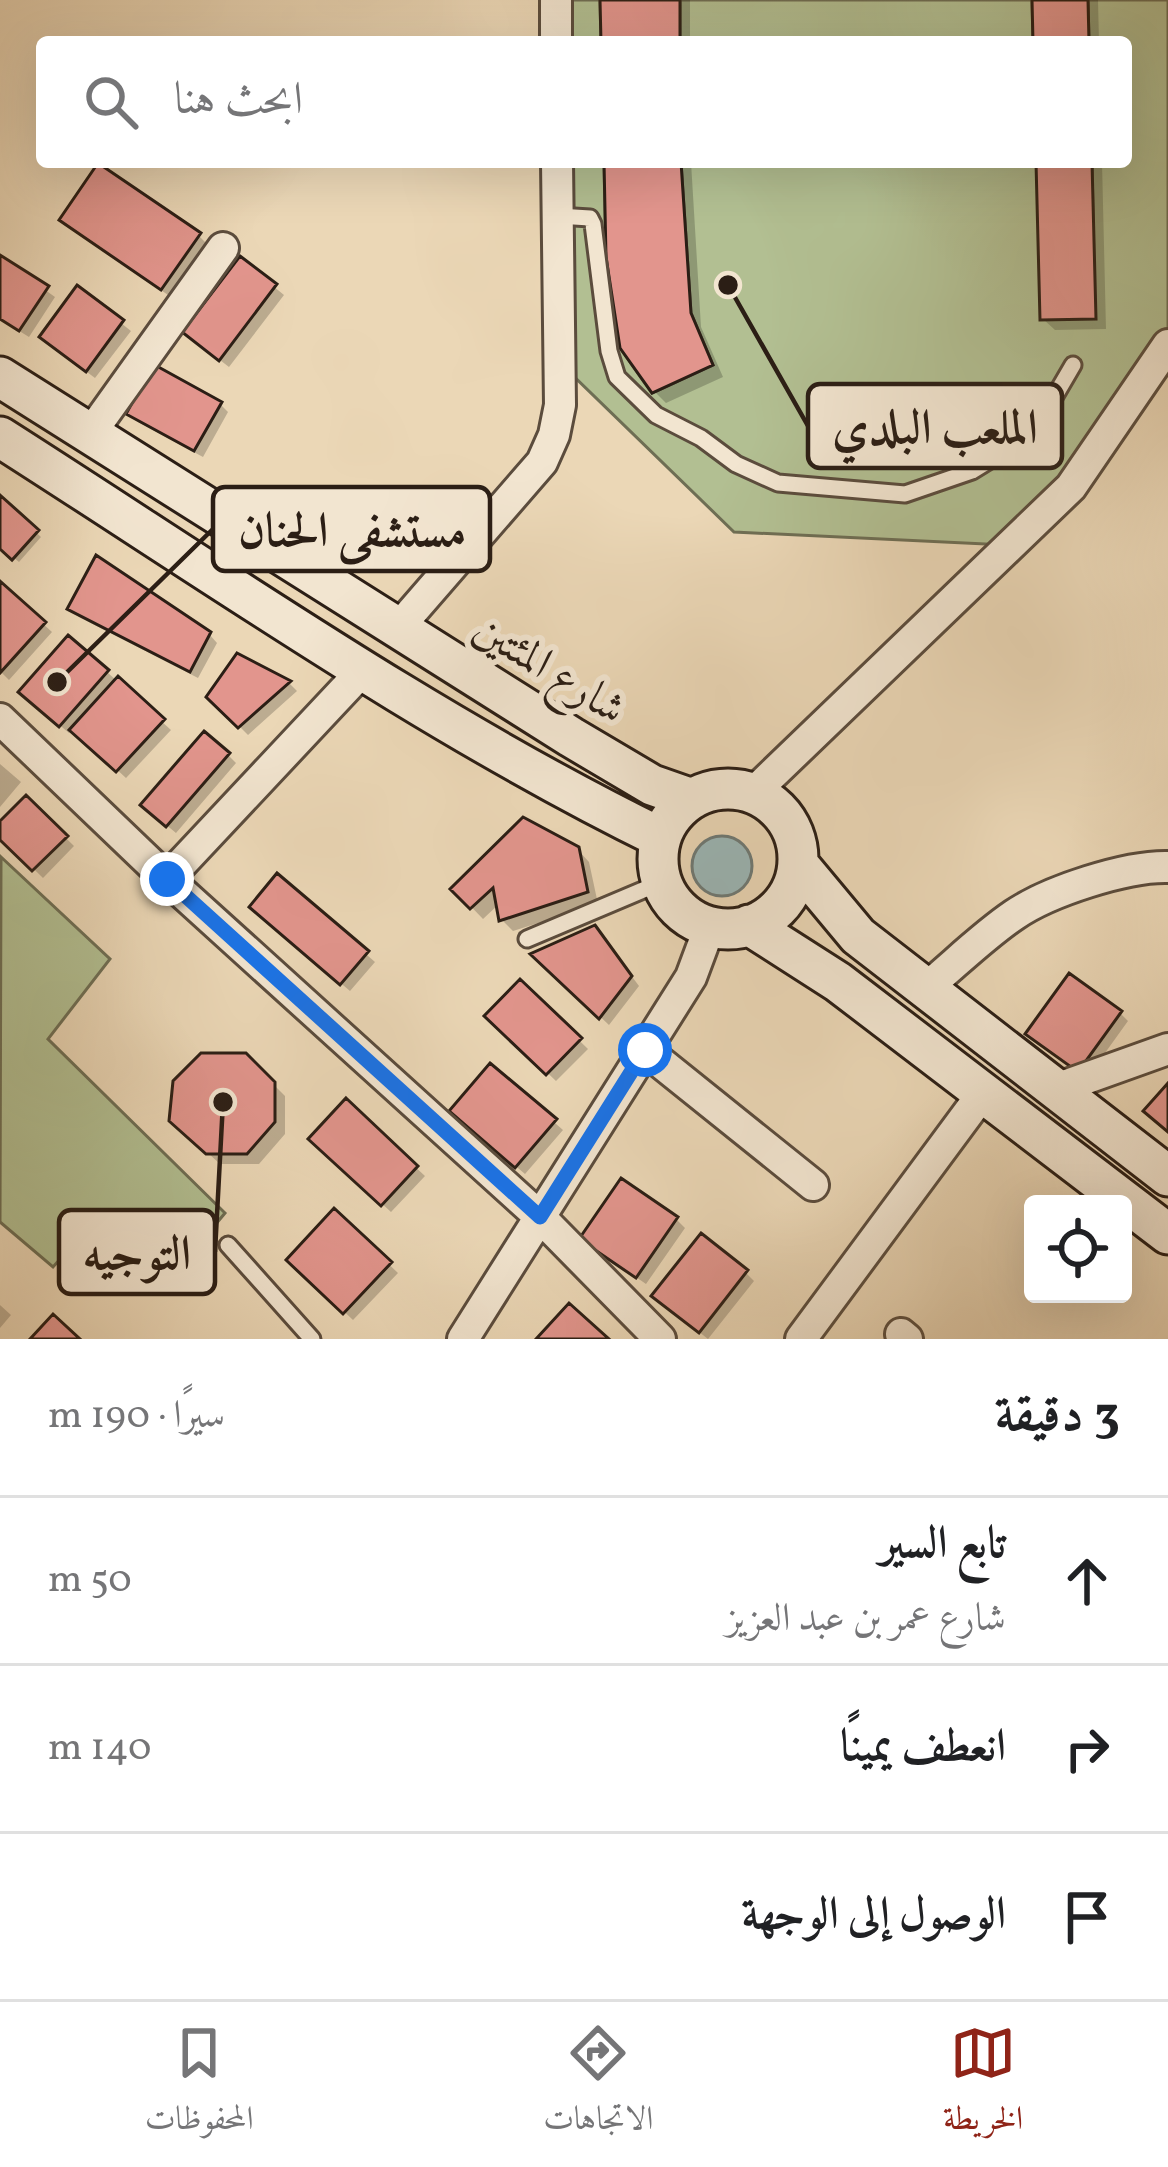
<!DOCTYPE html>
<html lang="ar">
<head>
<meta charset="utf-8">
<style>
	body { margin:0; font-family:Vollkorn,Amiri,serif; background:#f6f6f6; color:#202124; direction:rtl }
	.controls { position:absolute; right:36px; bottom:36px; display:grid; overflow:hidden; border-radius:12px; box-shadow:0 12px 48px #0002 }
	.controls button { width:108px; height:108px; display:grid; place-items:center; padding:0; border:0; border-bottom:3px solid #e0e0e0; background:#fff; color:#202124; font:60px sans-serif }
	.stop { position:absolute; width:36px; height:36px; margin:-27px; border:9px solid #1a73e8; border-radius:50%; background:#fff }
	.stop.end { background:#1a73e8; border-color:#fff; box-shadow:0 3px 12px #0008 }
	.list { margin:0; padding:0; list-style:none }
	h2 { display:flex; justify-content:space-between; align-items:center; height:156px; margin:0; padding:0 48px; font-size:51px }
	h2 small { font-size:39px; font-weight:400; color:#757577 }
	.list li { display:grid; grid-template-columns:78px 1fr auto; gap:36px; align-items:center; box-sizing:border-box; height:168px; padding:0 48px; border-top:3px solid #e0e0e0 }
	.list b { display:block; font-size:45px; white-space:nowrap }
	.list p { margin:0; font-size:39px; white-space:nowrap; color:#757577 }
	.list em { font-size:39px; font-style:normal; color:#757577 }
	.icon { flex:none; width:66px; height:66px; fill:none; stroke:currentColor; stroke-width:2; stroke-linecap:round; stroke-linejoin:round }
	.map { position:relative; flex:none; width:1168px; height:1339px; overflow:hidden; direction:ltr }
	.search { position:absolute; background:#fff; box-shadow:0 12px 48px #0002; left:36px; right:36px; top:36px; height:132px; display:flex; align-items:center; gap:30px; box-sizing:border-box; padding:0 42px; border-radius:12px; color:#757577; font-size:45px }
	.sheet { height:660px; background:#fff }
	nav { display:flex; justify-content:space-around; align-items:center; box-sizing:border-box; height:168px; border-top:3px solid #e0e0e0; background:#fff; font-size:33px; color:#757577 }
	nav a { display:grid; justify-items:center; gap:6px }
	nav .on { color:#8f2418 }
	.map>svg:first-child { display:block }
	.green { fill:#b2bf92; stroke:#6e6e54; stroke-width:3 }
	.water { fill:#9bb7b7; stroke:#6e7a76; stroke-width:3 }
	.shadow { fill:#0003 }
	.building { fill:#e2958d; stroke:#2b1e15; stroke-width:3 }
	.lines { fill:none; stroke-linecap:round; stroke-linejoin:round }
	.lane-casing { stroke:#5b4c3d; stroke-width:21 }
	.street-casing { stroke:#5b4c3d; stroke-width:36 }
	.secondary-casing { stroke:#2b1e15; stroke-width:45 }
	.lane { stroke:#f2e5d0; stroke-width:15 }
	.street { stroke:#f2e5d0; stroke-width:30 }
	.secondary { stroke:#f2e5d0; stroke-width:39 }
	.route { stroke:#1a73e8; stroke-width:15 }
	.labels { text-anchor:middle; stroke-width:12; stroke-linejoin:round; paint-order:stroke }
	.street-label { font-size:45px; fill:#2b1e15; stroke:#f2e5d0 }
	.leader { fill:none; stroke:#2b1e15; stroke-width:4.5 }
	.callout-dot { fill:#2b1e15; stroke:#f2e5d0; stroke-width:4.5 }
	.callout { fill:#f2e5d0; stroke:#2b1e15; stroke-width:4.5 }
	.callout-label { font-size:48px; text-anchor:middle; font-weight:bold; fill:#2b1e15 }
</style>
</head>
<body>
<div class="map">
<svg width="1168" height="1339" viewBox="0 0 1168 1339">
	<rect width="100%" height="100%" fill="#ebd7b6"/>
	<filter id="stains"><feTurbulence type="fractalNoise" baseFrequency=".00167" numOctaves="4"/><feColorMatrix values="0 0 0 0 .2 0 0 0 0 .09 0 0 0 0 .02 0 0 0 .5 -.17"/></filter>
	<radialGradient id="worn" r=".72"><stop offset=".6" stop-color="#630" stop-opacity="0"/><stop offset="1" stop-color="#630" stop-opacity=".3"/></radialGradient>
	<path class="green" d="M557 0H600L601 42H555Z
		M680 0H1032L1033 42H680Z
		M1088 0H1168V339L1150 366 1006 545 734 532 556 359 554 162H604L606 257 620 348 652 393 713 365 691 313 681 162H1036L1095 319 1092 162H1126V42H1089Z
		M1 857 110 959 48 1039 225 1213 161 1290 79 1238 53 1267 0 1222Z"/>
	<path class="water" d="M692 866a30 30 0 1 1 60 0a30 30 0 1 1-60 0Z"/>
	<path class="shadow" d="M603 0H690V42H604Z
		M1035 0H1098L1099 42H1036Z
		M607 162H691L701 327 723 377 666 403 654 391Z
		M1039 162H1102L1106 329 1055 330 1043 319Z
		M63 220 199 236 210 247 174 299 74 231Z
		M0 258 55 297 29 337 0 319Z
		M241 260 284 295 229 367 194 340Z
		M78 289 131 331 95 378 51 345Z
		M220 404 228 412 203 457 138 422 130 414Z
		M0 499 41 537 19 562 0 546Z
		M0 585 52 632 9 680 0 671Z
		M70 609 209 634 217 643 198 678 79 617Z
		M238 657 289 683 297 691 248 735 209 696Z
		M107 672 171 730 126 778 73 729 69 733 30 700Z
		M228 755 236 763 176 833 152 813Z
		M0 764 21 782 0 807Z
		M26 799 74 846 43 878 0 836V825Z
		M577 849 589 862 598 904 513 931 502 920 499 904 483 919 454 889Z
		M278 878 375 962 350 991 261 915Z
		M603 938 639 986 609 1025 535 955Z
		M520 983 588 1049 556 1081 488 1016Z
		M1120 1013 1128 1021 1087 1078 1037 1042Z
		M245 1056 285 1096V1134L259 1164H220L185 1132Z
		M491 1067 563 1130 525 1174 461 1119Z
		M346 1103 425 1176 391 1212 312 1139Z
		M335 1213 398 1273 353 1320 290 1260Z
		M676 1219 685 1228 646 1284 591 1246Z
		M746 1273 754 1281 708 1339 664 1304Z
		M0 1305 11 1315 0 1328Z"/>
	<path class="building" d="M600 0H680V42H601Z
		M1032 0H1088L1089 42H1033Z
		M604 162H681L691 313 713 365 652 393 620 348 606 257Z
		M1036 162H1092L1096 319 1040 320Z
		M98 163 201 233 161 290 59 220Z
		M0 255 49 286 19 331 0 319Z
		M240 256 277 284 219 361 182 332Z
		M77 285 124 320 86 372 39 337Z
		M153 364 222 402 194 451 126 414Z
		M0 495 39 530 12 560 0 549Z
		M96 555 211 632 190 672 67 609Z
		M0 581 46 622 0 673Z
		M68 635 109 670 59 727 18 692Z
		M237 653 291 681 238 728 206 697Z
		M118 676 165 719 116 772 69 730Z
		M204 731 230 753 166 827 140 805Z
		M26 795 68 836 32 871 0 840V821Z
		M523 817 579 847 588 892 499 921 493 888 470 909 450 889Z
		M277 873 369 951 340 985 249 907Z
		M595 925 632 976 599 1019 530 954Z
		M1069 973 1122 1011 1078 1072 1025 1034Z
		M520 979 582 1038 546 1075 484 1016Z
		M201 1053H246L275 1082V1122L247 1154H206L169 1121 173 1081Z
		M490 1063 557 1119 515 1168 449 1111Z
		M1168 1083V1132L1143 1111Z
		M346 1098 418 1166 381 1206 308 1139Z
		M621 1178 678 1217 636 1278 579 1239Z
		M334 1208 392 1262 343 1314 286 1260Z
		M701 1233 748 1270 699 1333 651 1296Z
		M569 1303 609 1339H536Z
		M53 1314 80 1339H30Z"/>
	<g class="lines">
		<defs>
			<path id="lane" d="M558 216 590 218 593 224 609 351 617 377 656 415 701 438 736 464 778 483 905 494 972 471 1019 442 1052 401 1073 365
				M527 939 662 882
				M228 1245 312 1339"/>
			<path id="street" d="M556 0V42
				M90 434 223 248
				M398 628 542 462 554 435 560 405 557 162
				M0 719 167 879 540 1217 660 1339
				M753 793 1071 487 1168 345
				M167 879 364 669
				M926 988C955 964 983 936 1014 915 1049 891 1126 866 1168 867
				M645 1050 813 1185
				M1056 1089 1168 1049
				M901 1334 907 1339
				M463 1339 691 977 710 926
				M801 1339 983 1093"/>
			<path id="secondary" d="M0 377 571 737 652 785 692 799
				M0 437C215 574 432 726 661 838
				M658 859a70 70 0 1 1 140 0a70 70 0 1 1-140 0Z
				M798 864 858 936 1168 1176
				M749 925 838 982 1168 1234"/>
		</defs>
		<use href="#lane" class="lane-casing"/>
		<use href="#street" class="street-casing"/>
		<use href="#secondary" class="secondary-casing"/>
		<use href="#lane" class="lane"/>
		<use href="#street" class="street"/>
		<use href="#secondary" class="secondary"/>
	</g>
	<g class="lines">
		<path class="route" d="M167 879 540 1217 645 1050"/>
	</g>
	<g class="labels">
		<g class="street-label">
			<text transform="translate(551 667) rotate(32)" y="16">شارع المئتين</text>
		</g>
	</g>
	<path class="leader" d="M728 285L808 426M57 682L213 529M223 1102L215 1252"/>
	<g class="callout-dot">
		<circle cx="728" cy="285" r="12"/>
		<circle cx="57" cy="682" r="12"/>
		<circle cx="223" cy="1102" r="12"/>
	</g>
	<g class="callout">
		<rect x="808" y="384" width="254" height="84" rx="12"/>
		<rect x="213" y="487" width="277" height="84" rx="12"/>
		<rect x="59" y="1210" width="156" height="84" rx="12"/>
	</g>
	<g class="callout-label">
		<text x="935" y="443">الملعب البلدي</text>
		<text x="352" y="546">مستشفى الحنان</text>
		<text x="137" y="1269">التوجيه</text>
	</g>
	<rect width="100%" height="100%" filter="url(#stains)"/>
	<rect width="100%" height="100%" fill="url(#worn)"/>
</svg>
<div class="controls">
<button><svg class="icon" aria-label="locate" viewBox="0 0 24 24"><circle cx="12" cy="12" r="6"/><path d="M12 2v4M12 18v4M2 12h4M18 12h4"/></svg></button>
</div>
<div class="stop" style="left:645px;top:1050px"></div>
<div class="stop end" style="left:167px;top:879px"></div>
<div class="search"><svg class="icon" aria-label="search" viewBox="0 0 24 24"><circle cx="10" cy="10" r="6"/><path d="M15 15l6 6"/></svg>ابحث هنا</div>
</div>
<section class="sheet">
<h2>3 دقيقة<small>سيرًا · 190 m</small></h2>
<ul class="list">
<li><svg class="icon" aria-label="ahead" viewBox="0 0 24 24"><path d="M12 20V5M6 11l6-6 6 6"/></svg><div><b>تابع السير</b><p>شارع عمر بن عبد العزيز</p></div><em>50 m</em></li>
<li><svg class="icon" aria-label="right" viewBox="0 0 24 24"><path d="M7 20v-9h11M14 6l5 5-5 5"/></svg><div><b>انعطف يمينًا</b></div><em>140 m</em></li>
<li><svg class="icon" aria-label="arrive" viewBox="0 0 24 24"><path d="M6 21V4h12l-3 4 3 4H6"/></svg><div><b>الوصول إلى الوجهة</b></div></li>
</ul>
</section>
<nav>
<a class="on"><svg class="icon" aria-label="map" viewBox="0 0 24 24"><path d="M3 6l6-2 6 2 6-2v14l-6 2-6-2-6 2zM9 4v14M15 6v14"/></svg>الخريطة</a>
<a><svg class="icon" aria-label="directions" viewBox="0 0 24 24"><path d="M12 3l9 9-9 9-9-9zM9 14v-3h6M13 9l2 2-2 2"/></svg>الاتجاهات</a>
<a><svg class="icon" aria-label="saved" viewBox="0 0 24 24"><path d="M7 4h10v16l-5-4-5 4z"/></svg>المحفوظات</a>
</nav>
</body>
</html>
